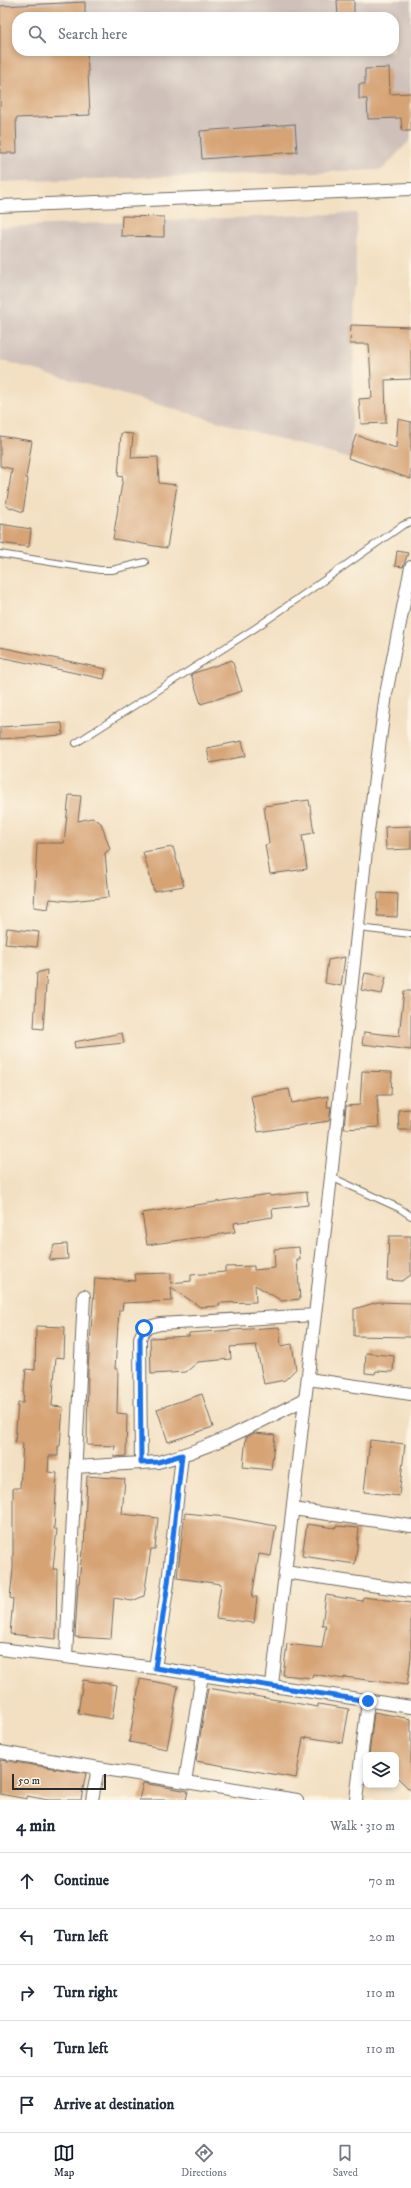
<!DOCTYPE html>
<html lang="en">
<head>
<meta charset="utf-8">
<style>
	body { margin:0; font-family:"IM FELL DW Pica",serif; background:#f2f2f3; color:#1f2937 }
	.controls { position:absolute; right:12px; bottom:12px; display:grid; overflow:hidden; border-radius:8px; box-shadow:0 2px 6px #0003 }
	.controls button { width:36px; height:36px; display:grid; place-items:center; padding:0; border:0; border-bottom:1px solid #e0e1e3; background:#fff; color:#1f2937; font:20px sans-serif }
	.scale { position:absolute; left:12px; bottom:10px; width:94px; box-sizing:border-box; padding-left:4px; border:2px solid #2b2b2b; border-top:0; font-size:11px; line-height:14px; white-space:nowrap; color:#2b2b2b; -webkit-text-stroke:3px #fcf5e5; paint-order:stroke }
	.stop { position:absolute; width:12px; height:12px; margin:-9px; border:3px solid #1a73e8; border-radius:50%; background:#fff }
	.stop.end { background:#1a73e8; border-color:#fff; box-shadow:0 1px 4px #0008 }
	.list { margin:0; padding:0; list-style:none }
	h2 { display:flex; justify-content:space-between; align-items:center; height:52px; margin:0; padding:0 16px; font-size:17px }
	h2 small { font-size:13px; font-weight:400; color:#747a83 }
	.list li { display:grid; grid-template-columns:26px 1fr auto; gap:12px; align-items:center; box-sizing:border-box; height:56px; padding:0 16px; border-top:1px solid #e0e1e3 }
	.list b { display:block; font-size:15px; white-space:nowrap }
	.list em { font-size:13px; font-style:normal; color:#747a83 }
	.icon { flex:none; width:22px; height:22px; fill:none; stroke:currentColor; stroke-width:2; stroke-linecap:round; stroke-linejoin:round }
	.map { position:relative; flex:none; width:411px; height:1800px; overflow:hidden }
	.search { position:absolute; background:#fff; box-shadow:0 2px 6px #0003; left:12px; right:12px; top:12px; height:44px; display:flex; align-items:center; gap:10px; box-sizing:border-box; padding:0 14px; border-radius:16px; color:#747a83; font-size:15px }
	.sheet { height:332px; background:#fff }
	nav { display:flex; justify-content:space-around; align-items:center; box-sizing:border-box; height:56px; border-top:1px solid #e0e1e3; background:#fff; font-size:11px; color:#747a83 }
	nav a { display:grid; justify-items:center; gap:2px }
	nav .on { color:#111827 }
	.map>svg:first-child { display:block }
	.industrial { fill:#cfc1ba; fill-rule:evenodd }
	.building { fill:#d6a375 }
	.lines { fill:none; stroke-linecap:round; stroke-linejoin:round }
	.service-casing { stroke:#716a60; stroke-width:8 }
	.minor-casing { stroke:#716a60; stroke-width:14 }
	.service { stroke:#fff; stroke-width:6 }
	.minor { stroke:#fff; stroke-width:12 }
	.route { stroke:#1a73e8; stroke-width:5 }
</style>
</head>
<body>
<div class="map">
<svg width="411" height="1800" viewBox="0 0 411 1800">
	<rect width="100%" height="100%" fill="#fcf5e5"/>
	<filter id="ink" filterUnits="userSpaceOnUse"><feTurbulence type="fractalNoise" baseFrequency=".025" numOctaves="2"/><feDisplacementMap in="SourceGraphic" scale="8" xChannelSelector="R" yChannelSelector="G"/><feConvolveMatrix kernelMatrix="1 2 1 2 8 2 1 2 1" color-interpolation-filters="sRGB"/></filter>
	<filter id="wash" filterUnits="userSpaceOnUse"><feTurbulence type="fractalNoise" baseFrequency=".012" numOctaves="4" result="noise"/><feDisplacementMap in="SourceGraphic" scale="16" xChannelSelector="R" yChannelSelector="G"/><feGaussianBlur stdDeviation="0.9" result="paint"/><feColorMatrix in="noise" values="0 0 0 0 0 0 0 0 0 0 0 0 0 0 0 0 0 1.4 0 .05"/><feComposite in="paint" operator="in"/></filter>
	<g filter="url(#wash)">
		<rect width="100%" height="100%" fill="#f3e0c2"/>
		<path class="industrial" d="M0 0H411V139L382 170 0 182ZM17 17H394V51H17Z
			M357 213 351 459 0 360V227Z"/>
		<g id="blocks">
			<path class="building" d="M337 0H354V17H338Z
				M85 2V17H17V51H87L90 115 16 118 17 153H0V6Z
				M389 68 390 94 411 93V131H402L401 118 368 119 367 99H359V84H365V69Z
				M295 124 297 152 202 159 200 131Z
				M122 216 164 217V237L121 236Z
				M351 325 411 327V379L385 380 386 423 361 424 359 399 372 398 369 344H350Z
				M398 419 411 422V479L348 458 356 435 396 448Z
				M121 433 133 434 131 458 158 457 159 483 177 485 167 548 113 539 123 477 118 476Z
				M0 436 32 441 26 478 28 479 27 487 23 512 6 506 12 469 0 466Z
				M0 524 31 529 29 547 0 543Z
				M397 551 408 553 403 567 395 566Z
				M0 647 106 669 104 679 0 657Z
				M232 660 242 691 201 704 191 674Z
				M62 723 63 735 0 739V727Z
				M242 741 246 756 210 763 207 748Z
				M69 795 81 796 78 821 92 818 101 823 110 849 105 853 109 897 70 901 50 899 48 909 34 907 37 843H64Z
				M309 800 314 833 302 835 307 869 270 874 265 845 269 844 264 806Z
				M411 826V849L386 850 385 827Z
				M173 847 184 886 154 891 143 852Z
				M378 893 398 894 397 917 377 916Z
				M7 928 39 932 37 947 5 944Z
				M345 957 341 986 325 983 328 960Z
				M47 970 43 1029 34 1028 37 973Z
				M365 973 386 977 382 994 361 990Z
				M404 991H411V1050L362 1044 364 1032 399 1036Z
				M122 1033 124 1043 75 1048 74 1042Z
				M362 1071 392 1072 391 1095H377L379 1127 344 1129 346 1106 360 1105Z
				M289 1089 292 1103 328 1096 327 1107H331L329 1121 258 1132 251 1096Z
				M411 1109V1130H399L398 1110Z
				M307 1192 308 1205 272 1209 273 1217 234 1223 235 1232 147 1245 142 1213 269 1194 270 1196Z
				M389 1236H411V1275L402 1281 387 1280Z
				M67 1244 68 1259 49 1260 54 1245Z
				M299 1247 300 1260H297L300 1299 282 1301 255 1285 256 1302 219 1303 220 1306 200 1307 171 1287 172 1301 123 1303 122 1310H119L115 1369H118L117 1413 127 1414 126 1456 114 1457 115 1446 87 1445 88 1369 95 1278 136 1281 135 1274 171 1273V1283L191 1281V1275L225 1272V1267L254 1266V1270L275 1268 274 1249Z
				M378 1302 411 1303V1337L354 1336V1309Z
				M36 1326 65 1327 64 1358 56 1357 52 1406 63 1407 60 1446H58V1456H49L48 1472 57 1473 54 1529H57L53 1569H57L56 1639 10 1634 13 1599 10 1598 13 1569V1488H20L23 1443 15 1442 18 1403H23L26 1369 35 1370Z
				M279 1327 281 1346 292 1344 296 1369 285 1380 264 1384 256 1345 230 1347 231 1359 198 1362 186 1372 151 1374 150 1338 189 1336V1333Z
				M366 1353 394 1356 393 1372 376 1371 375 1374 365 1373Z
				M202 1394 213 1427 168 1442 157 1409Z
				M255 1433 275 1435 271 1470 243 1467 246 1437Z
				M370 1440 405 1444 399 1496 364 1492Z
				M87 1476 125 1479 122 1514 158 1518 155 1549H151L144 1596 132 1601 114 1598 111 1639 75 1637 78 1583H79L82 1551 84 1550Z
				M185 1513 226 1517 276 1526 271 1556 259 1554 252 1597H257L254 1623 216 1618 221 1584 177 1578Z
				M307 1524 335 1528 336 1526 359 1528 355 1564 302 1556Z
				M326 1595 362 1601 363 1597 411 1603V1658L407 1685 344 1677V1679L313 1674 312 1678 283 1675 287 1644 322 1648 326 1625H322Z
				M140 1679 178 1686 167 1749 129 1742Z
				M83 1680 117 1685 112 1719 78 1713Z
				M208 1688 318 1707V1704L349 1709 343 1743 306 1737V1739L303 1738 296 1778 196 1761Z
				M374 1712 411 1719V1791L396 1776V1755H369Z
				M0 1760 86 1773 81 1800H48L27 1796V1799L0 1794Z
				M143 1783 188 1791 186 1800H139Z"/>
		</g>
	</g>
	<g filter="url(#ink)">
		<use href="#blocks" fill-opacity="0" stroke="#716a60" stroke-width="1"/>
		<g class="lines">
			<defs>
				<path id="service" d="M0 554 100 570H112L145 562
					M76 743 257 627 403 525 411 522
					M358 928 411 934
					M331 1177 399 1208 411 1216"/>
				<path id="minor" d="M0 206 411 189
					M308 1379 411 1394
					M141 1463 140 1338 145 1328 160 1324 315 1315
					M75 1467 158 1462C210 1449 258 1423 305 1399
					M293 1509 411 1526
					M285 1572 411 1591
					M0 1649 155 1668 411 1707
					M66 1657 84 1296
					M155 1668 168 1583 182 1455
					M272 1685 331 1177 368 832 386 694 411 567
					M0 1752 297 1800
					M185 1782 202 1675
					M92 1800 98 1768
					M356 1800 368 1701"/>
			</defs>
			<use href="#service" class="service-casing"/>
			<use href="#minor" class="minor-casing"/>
			<use href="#service" class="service"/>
			<use href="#minor" class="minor"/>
		</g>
	</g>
	<g class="lines" filter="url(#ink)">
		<path class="route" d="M144 1328 140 1338 141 1463 158 1462 182 1455 168 1583 155 1668 368 1701"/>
	</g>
</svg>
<div class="controls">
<button><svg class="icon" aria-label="layers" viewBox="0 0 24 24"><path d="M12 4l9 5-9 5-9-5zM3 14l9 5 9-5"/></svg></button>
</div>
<div class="scale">50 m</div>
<div class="stop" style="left:144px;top:1328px"></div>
<div class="stop end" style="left:368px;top:1701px"></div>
<div class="search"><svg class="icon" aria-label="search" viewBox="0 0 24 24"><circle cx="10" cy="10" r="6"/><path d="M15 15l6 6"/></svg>Search here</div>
</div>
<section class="sheet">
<h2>4 min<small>Walk · 310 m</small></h2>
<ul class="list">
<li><svg class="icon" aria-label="ahead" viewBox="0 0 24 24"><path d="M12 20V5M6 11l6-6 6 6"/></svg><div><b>Continue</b></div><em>70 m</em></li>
<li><svg class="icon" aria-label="left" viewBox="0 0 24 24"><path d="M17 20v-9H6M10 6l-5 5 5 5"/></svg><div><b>Turn left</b></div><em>20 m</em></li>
<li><svg class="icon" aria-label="right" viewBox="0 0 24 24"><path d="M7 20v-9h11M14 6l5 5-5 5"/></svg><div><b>Turn right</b></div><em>110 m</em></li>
<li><svg class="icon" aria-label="left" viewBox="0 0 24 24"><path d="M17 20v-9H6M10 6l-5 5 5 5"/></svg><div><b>Turn left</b></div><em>110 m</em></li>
<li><svg class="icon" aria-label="arrive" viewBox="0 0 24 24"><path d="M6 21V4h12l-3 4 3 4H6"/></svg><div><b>Arrive at destination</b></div></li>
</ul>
</section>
<nav>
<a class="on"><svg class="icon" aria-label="map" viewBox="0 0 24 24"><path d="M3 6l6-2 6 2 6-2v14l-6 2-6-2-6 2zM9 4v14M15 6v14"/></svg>Map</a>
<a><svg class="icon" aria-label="directions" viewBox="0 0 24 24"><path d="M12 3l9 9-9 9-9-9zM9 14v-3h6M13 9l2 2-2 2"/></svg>Directions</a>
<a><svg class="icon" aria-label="saved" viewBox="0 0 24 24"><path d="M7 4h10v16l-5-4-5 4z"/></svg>Saved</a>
</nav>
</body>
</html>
